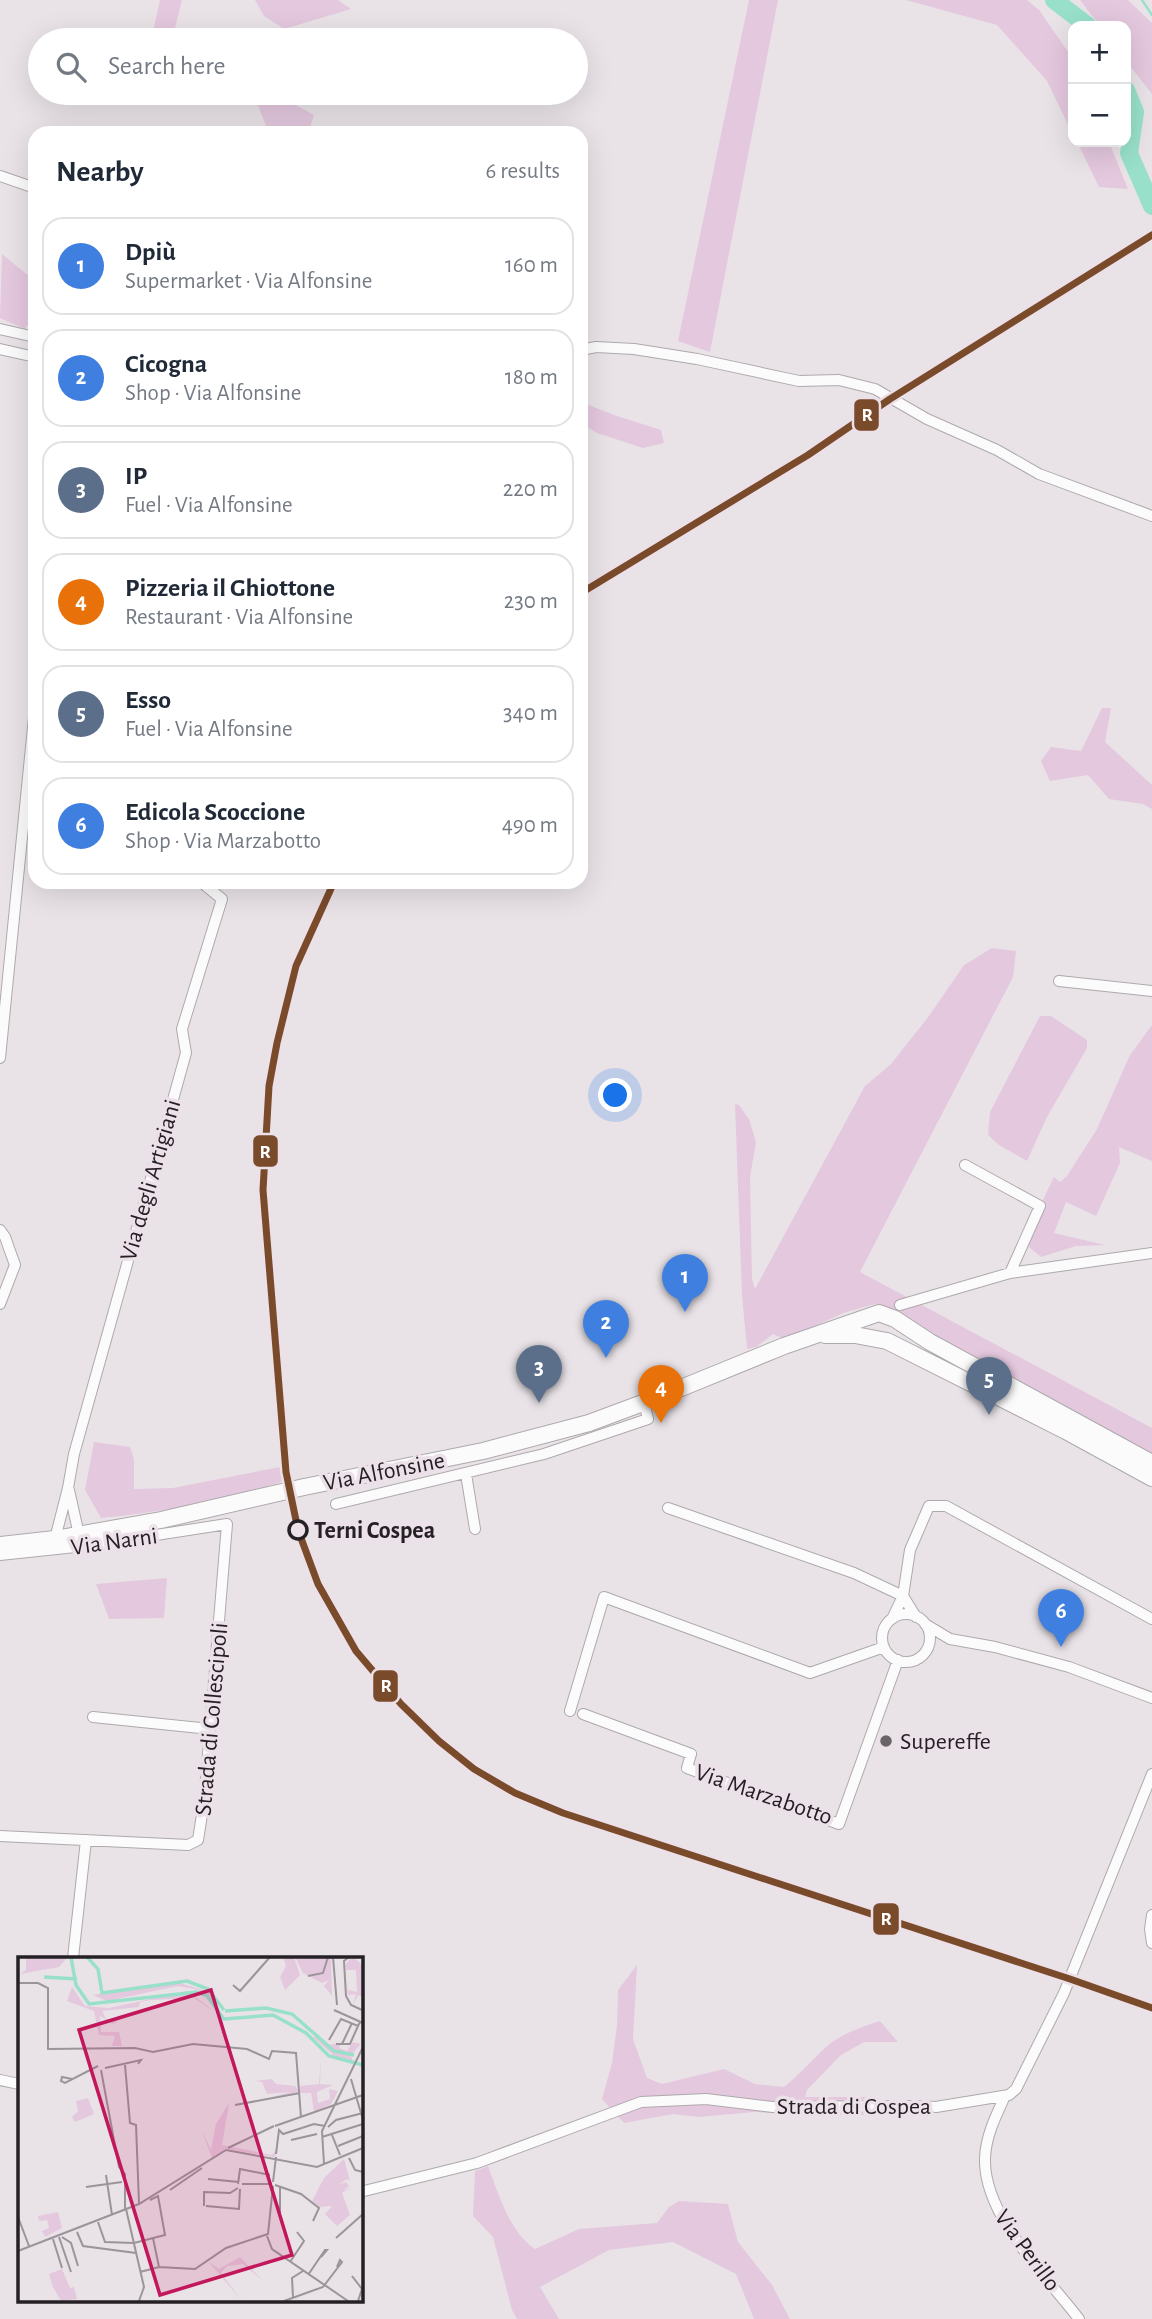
<!DOCTYPE html>
<html lang="en">
<head>
<meta charset="utf-8">
<style>
	body { margin:0; font-family:"Alegreya Sans",sans-serif; background:#f2f2f3; color:#1f2937 }
	.controls { position:absolute; right:21px; top:21px; display:grid; overflow:hidden; border-radius:14px; box-shadow:0 7px 28px #0002 }
	.controls button { width:63px; height:63px; display:grid; place-items:center; padding:0; border:0; border-bottom:2px solid #e0e1e3; background:#fff; color:#1f2937; font:35px sans-serif }
	.you { position:absolute; left:616px; top:1096px; width:24px; height:24px; margin:-18px; border:5px solid #fff; border-radius:50%; background:#1a73e8; box-shadow:0 0 0 10px #1a73e833 }
	.badge { display:grid; place-items:center; width:46px; height:46px; border-radius:50%; background:#7c3aed; color:#fff; font-size:23px; font-weight:700 }
	.pin { position:absolute; translate:-50% -58px; filter:drop-shadow(0 2px 4px #0008) }
	.pin::after { content:''; position:absolute; top:37px; width:24px; height:21px; background:inherit; clip-path:polygon(0 0,100% 0,50% 100%) }
	.list { margin:0; padding:0; list-style:none }
	h2 { display:flex; justify-content:space-between; align-items:center; height:91px; margin:0; padding:0 28px; font-size:30px }
	h2 small { font-size:23px; font-weight:400; color:#747a83 }
	.list li { display:grid; grid-template-columns:46px 1fr auto; gap:21px; align-items:center; box-sizing:border-box; height:98px; margin:0 14px 14px; padding:0 14px; border:2px solid #e0e1e3; border-radius:21px }
	.list b { display:block; font-size:26px; white-space:nowrap }
	.list p { margin:0; font-size:23px; white-space:nowrap; color:#747a83 }
	.list em { font-size:23px; font-style:normal; color:#747a83 }
	.icon { flex:none; width:38px; height:38px; fill:none; stroke:currentColor; stroke-width:2; stroke-linecap:round; stroke-linejoin:round }
	.map { position:relative; flex:none; width:1152px; height:2319px; overflow:hidden }
	.search { position:absolute; background:#fff; box-shadow:0 7px 28px #0002; left:28px; top:28px; width:560px; height:77px; display:flex; align-items:center; gap:18px; box-sizing:border-box; padding:0 24px; border-radius:38px; color:#747a83; font-size:26px }
	.panel { position:absolute; background:#fff; box-shadow:0 7px 28px #0002; left:28px; top:126px; width:560px; height:763px; border-radius:21px }
	.map>svg:first-child { display:block }
	.green { fill:#e4c8de }
	.lines { fill:none; stroke-linecap:round; stroke-linejoin:round }
	.stream { stroke:#98e0ca; stroke-width:2.5 }
	.river { stroke:#98e0ca; stroke-width:18 }
	.street-casing { stroke:#ada9ac; stroke-width:12 }
	.primary-casing { stroke:#ada9ac; stroke-width:18 }
	.street { stroke:#fcfbfc; stroke-width:10 }
	.primary { stroke:#fcfbfc; stroke-width:16 }
	.rail-1-casing { stroke:#ece0e9; stroke-width:12 }
	.rail-1 { stroke:#7a4b2a; stroke-width:7 }
	.stop-dot { fill:#ece0e9; stroke:#252024; stroke-width:3.5 }
	.poi-dot { fill:#6a6469; stroke:#ece0e9; stroke-width:2.5 }
	.labels { text-anchor:middle; stroke-width:7; stroke-linejoin:round; paint-order:stroke }
	.street-label { font-size:24px; fill:#252024; stroke:#ece0e9 }
	.stop-label { font-size:24px; font-weight:bold; fill:#252024; stroke:#ece0e9; text-anchor:start }
	.poi-label { font-size:24px; fill:#252024; stroke:#ece0e9; text-anchor:start }
	.inset-river { fill:none; stroke:#98e0ca; stroke-width:3.5 }
	.inset-road { fill:none; stroke:#9b959a; stroke-width:2 }
	.view { fill:#c2185b; fill-opacity:0.15; stroke:#c2185b; stroke-width:3.5 }
	.inset-edge { fill:none; stroke:#252024; stroke-width:3.5 }
	.line-badge { stroke:#ece0e9; stroke-width:2.5 }
	.badge-label { font-size:19px; text-anchor:middle; font-weight:bold; fill:#fff }
</style>
</head>
<body>
<div class="map">
<svg width="1152" height="2319" viewBox="0 0 1152 2319">
	<rect width="100%" height="100%" fill="#e9e3e8"/>
	<path class="green" d="M160 0H182L172 40H151Z
		M255 0H338L351 9 284 29 264 16Z
		M749 0H778L710 352 678 341Z
		M906 0H1027L1039 10 1073 59V135L1047 81 997 25Z
		M1080 0H1128L1152 23V94L1126 61V26H1100Z
		M188 93 276 94 314 115 308 133H269L257 103Z
		M1077 142H1109L1128 189 1099 187Z
		M2 254 35 281V315L25 329 0 318Z
		M581 402 614 415 661 430 664 443 643 448 597 433 581 423Z
		M1102 708H1111L1105 742 1152 785V809L1143 804 1109 799 1088 775 1050 781 1041 761 1051 747 1081 751Z
		M992 948 1016 951 1013 977 860 1272 1152 1428V1456L1078 1419 892 1312 875 1304 846 1312 785 1339 773 1334 756 1347 747 1349 742 1295 735 1104 739 1105 749 1119 756 1142 750 1177 752 1279 755 1289 865 1086 891 1064 929 1016 964 965Z
		M1040 1016H1051L1087 1040V1048L1047 1117 1027 1161 999 1145 988 1135 990 1112Z
		M1152 1025V1161L1119 1147 1120 1163 1096 1216 1066 1202 1054 1233 1105 1245 1076 1246 1041 1257 1029 1247 1040 1206 1054 1177 1060 1182 1067 1176 1097 1129 1130 1055Z
		M94 1442 130 1447 134 1459V1489L173 1488 280 1467 284 1481C225 1501 163 1512 101 1518L85 1490Z
		M167 1578 164 1618 109 1619 96 1584Z
		M637 1965 633 2039 647 2078 662 2084 724 2069 755 2084 784 2087C799 2075 811 2061 825 2048 840 2034 861 2027 880 2021L898 2042H864L841 2055 807 2090 805 2097H870L865 2115H806L754 2112 699 2117 673 2114 624 2123 602 2099 612 2063 617 2025 618 1990Z
		M488 2166C499 2195 509 2231 535 2249L579 2229 657 2223 669 2207 679 2201 728 2204 738 2242 772 2285 790 2319H754L736 2274 673 2242 609 2250 540 2287 559 2319H517L512 2310 493 2237 473 2216 475 2171Z"/>
	<g class="lines">
		<path class="stream" d="M1142 0 1152 15"/>
		<path class="river" d="M1054 0 1088 26
			M1126 90 1135 112 1129 153 1152 206"/>
		<defs>
			<path id="street" d="M0 176 35 188
				M0 329 35 337
				M0 349 35 357
				M581 350 596 347 634 349 697 359 799 381 839 380 875 389 927 419 997 450 1039 474 1152 516
				M1059 981 1152 991
				M0 1058 35 707
				M965 1165 1040 1206 1010 1273
				M0 1230 5 1237 15 1265 0 1304
				M900 1305 1010 1273 1152 1253
				M466 1474 475 1529
				M69 1490 79 1535
				M336 1504 544 1454 648 1419 644 1402
				M668 1508 854 1573 903 1596 916 1617
				M55 1539 68 1488 74 1454 186 1053 182 1029 222 899 201 882
				M0 1555 85 1546 227 1524 204 1802 198 1840 188 1845 0 1836
				M882 1638a24 24 0 1 1 48 0a24 24 0 1 1-48 0Z
				M892 1619 903 1596 910 1550 929 1506H946L1152 1619
				M925 1624 950 1639 995 1647 1069 1667 1152 1698
				M570 1711 604 1597 810 1673 884 1647
				M583 1714 691 1754 687 1768 839 1824 898 1660
				M93 1717 210 1729
				M1152 1915 1150 1929 1152 1943
				M73 1958 86 1840
				M0 2080 19 2084
				M1005 2096C996 2116 986 2135 985 2158 983 2215 1046 2276 1079 2319
				M360 2192 477 2163 641 2102 706 2099 773 2107 915 2106 936 2107 1009 2095 1016 2089 1064 1993 1152 1774"/>
			<path id="primary" d="M825 1335H855L887 1341 1066 1431 1152 1478
				M0 1545 55 1539 161 1520 304 1487 483 1451 589 1423 664 1395 784 1346 879 1313 895 1319 930 1342 1152 1463"/>
		</defs>
		<use href="#street" class="street-casing"/>
		<use href="#primary" class="primary-casing"/>
		<use href="#street" class="street"/>
		<use href="#primary" class="primary"/>
		<defs>
			<path id="rail-1" d="M581 593 808 455 890 399 1152 235
				M334 882 296 966 277 1043 269 1086 263 1190 286 1472 298 1530 318 1584 356 1651 401 1704 439 1741 474 1769 515 1793 563 1813 1070 1979 1152 2008"/>
		</defs>
		<use href="#rail-1" class="rail-1-casing"/>
		<use href="#rail-1" class="rail-1"/>
	</g>
	<circle class="stop-dot" cx="298" cy="1530" r="9"/>
	<circle class="poi-dot" cx="886" cy="1741" r="7"/>
	<g class="labels">
		<g class="street-label">
			<text transform="translate(150 1180) rotate(-74)" y="8">Via degli Artigiani</text>
			<text transform="translate(384 1471) rotate(-11)" y="8">Via Alfonsine</text>
			<text transform="translate(114 1541) rotate(-8)" y="8">Via Narni</text>
			<text transform="translate(211 1719) rotate(-85)" y="8">Strada di Collescipoli</text>
			<text transform="translate(764 1794) rotate(19)" y="8">Via Marzabotto</text>
			<text x="854" y="2114">Strada di Cospea</text>
			<text transform="translate(1028 2250) rotate(54)" y="8">Via Perillo</text>
		</g>
		<g class="stop-label">
			<text x="314" y="1538">Terni Cospea</text>
		</g>
		<g class="poi-label">
			<text x="900" y="1749">Supereffe</text>
		</g>
	</g>
	<g transform="translate(18 1957)">
		<rect width="345" height="345" fill="#e9e3e8"/>
		<path d="M8 0H50L41 10 2 17 8 13ZM265 0H276L282 18 267 33 262 20 268 9ZM277 0H313L314 39 306 29 311 23 304 26 285 16ZM344 0 338 2 345 9V40L340 38 335 48 338 37 330 38 328 20 330 33 339 35 338 13H328V7L332 2ZM158 25 195 36 201 47 181 33 160 29 89 44 75 38ZM54 30 67 49 91 51 170 34 197 55 176 41 133 43 122 45 121 50 84 54 88 62H102L95 67 82 59 83 75H101L104 89H94L97 79 81 78 76 54 49 44ZM300 79 308 88 323 86 321 91 329 94 335 85 343 87 333 98 335 105 316 99 295 80ZM303 101 302 127 315 128 299 135 300 146 312 142 311 132 320 134 313 147 296 155 293 136H282V129L301 127ZM254 122 258 127 277 129 281 135 250 141 272 135 249 137 244 125 237 124ZM70 141 76 157 57 165 54 160 60 154 58 144ZM211 146 204 188 254 198 258 192 257 200 207 192 194 201 184 174 193 193 198 167ZM326 202 332 224 329 222 320 228 328 225 331 229 324 234 334 229 324 236 332 258 319 269 307 257 314 249 301 250 294 244 306 221ZM40 255 44 271 27 280 24 274 31 271 29 263 21 264 20 259ZM222 300 245 324 225 307 209 309 203 316 224 344 191 305 201 312ZM44 312 52 331 56 330 59 342 43 344 35 330 31 317Z" fill="#e4c8de"/>
		<path class="inset-river" d="M53 0 58 28 71 47 179 35 189 39 206 62 255 58 288 76 311 99 345 108M69 0 80 12 84 36 169 24 190 32 206 53M26 20 59 22M207 54 248 51 274 57 316 94 336 98"/>
		<path class="inset-road" d="M315 0 319 48M331 0 326 4 328 39 333 48 344 53M290 19 305 16 310 0M0 26H20L30 31V92L117 91 135 95 175 87 229 92 251 102 254 94 278 96 283 160M215 28 222 34 252 0M316 53 345 66M311 83 323 62 340 69 342 65M318 87H332L340 69M324 87 334 66M107 108 112 166 118 168 121 246M87 111 123 103 120 107M83 113 101 210 107 217V252M54 122 44 120 43 124 47 126 80 109M333 122 345 163M217 148 282 136M257 169 345 138M310 170 318 163 345 156M314 178 322 198M304 180 345 167M273 183 299 177M320 189 345 179M210 191 256 169M258 197 261 173 265 177 296 167 307 169M331 201 337 213 345 215M306 207 304 174 345 90M88 218 94 258M190 222 221 225M255 225 258 200M220 227 222 212 252 218M224 227H254M257 228 283 237 301 251 295 264M68 230 104 225M152 233 184 211M186 249V235L212 236 220 231M188 249 221 252 222 232M108 252 126 330 121 344M262 257V230M0 260 11 289M80 265 87 285 116 286 147 278 140 239 132 243M59 275 65 289 118 296M249 279 254 292 330 344M41 280 53 315M44 280 53 286 60 309M135 281 141 310M318 281 345 257M35 282 44 311M0 294 121 247 208 193 299 210 345 191M272 305 286 284 279 275M122 315 141 310 177 312 208 291 250 277 255 229M290 318 307 293H309L303 300M334 319 344 332 340 344M275 340 274 321 285 314M266 344 305 330 324 305 322 303 319 310"/>
		<path class="view" d="M193 33 274 298 142 338 61 73Z"/>
		<rect width="345" height="345" class="inset-edge"/>
	</g>
	<g class="line-badge">
		<rect x="853" y="398" width="27" height="34" rx="7" fill="#7a4b2a"/>
		<rect x="252" y="1134" width="27" height="34" rx="7" fill="#7a4b2a"/>
		<rect x="372" y="1669" width="27" height="34" rx="7" fill="#7a4b2a"/>
		<rect x="872" y="1902" width="28" height="34" rx="7" fill="#7a4b2a"/>
	</g>
	<g class="badge-label">
		<text x="867" y="421">R</text>
		<text x="265" y="1158">R</text>
		<text x="386" y="1692">R</text>
		<text x="886" y="1925">R</text>
	</g>
</svg>
<div class="controls">
<button>+</button>
<button>−</button>
</div>
<div class="you"></div>
<div class="pin badge" style="left:685px;top:1312px;background:#3f7fe0">1</div>
<div class="pin badge" style="left:606px;top:1358px;background:#3f7fe0">2</div>
<div class="pin badge" style="left:539px;top:1403px;background:#5c6f8a">3</div>
<div class="pin badge" style="left:661px;top:1423px;background:#e8710a">4</div>
<div class="pin badge" style="left:989px;top:1415px;background:#5c6f8a">5</div>
<div class="pin badge" style="left:1061px;top:1647px;background:#3f7fe0">6</div>
<div class="search"><svg class="icon" aria-label="search" viewBox="0 0 24 24"><circle cx="10" cy="10" r="6"/><path d="M15 15l6 6"/></svg>Search here</div>
<section class="panel">
<h2>Nearby<small>6 results</small></h2>
<ul class="list">
<li><span class="badge" style="background:#3f7fe0">1</span><div><b>Dpiù</b><p>Supermarket · Via Alfonsine</p></div><em>160 m</em></li>
<li><span class="badge" style="background:#3f7fe0">2</span><div><b>Cicogna</b><p>Shop · Via Alfonsine</p></div><em>180 m</em></li>
<li><span class="badge" style="background:#5c6f8a">3</span><div><b>IP</b><p>Fuel · Via Alfonsine</p></div><em>220 m</em></li>
<li><span class="badge" style="background:#e8710a">4</span><div><b>Pizzeria il Ghiottone</b><p>Restaurant · Via Alfonsine</p></div><em>230 m</em></li>
<li><span class="badge" style="background:#5c6f8a">5</span><div><b>Esso</b><p>Fuel · Via Alfonsine</p></div><em>340 m</em></li>
<li><span class="badge" style="background:#3f7fe0">6</span><div><b>Edicola Scoccione</b><p>Shop · Via Marzabotto</p></div><em>490 m</em></li>
</ul>
</section>
</div>
</body>
</html>
